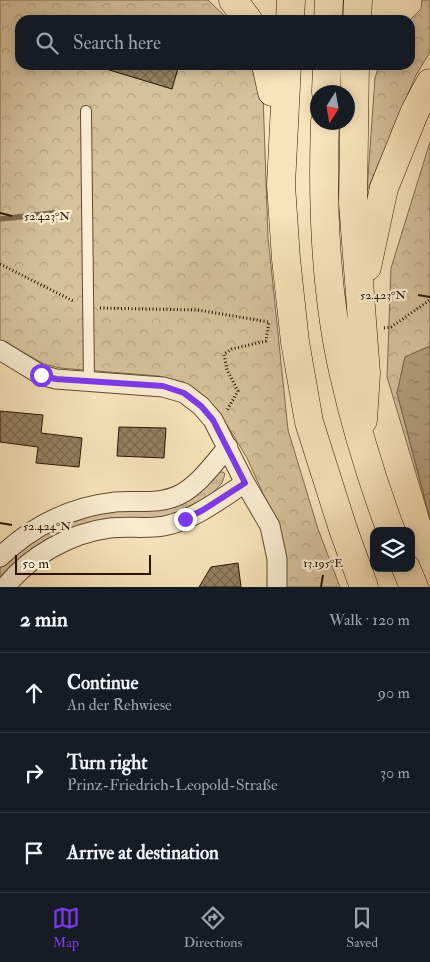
<!DOCTYPE html>
<html lang="en">
<head>
<meta charset="utf-8">
<style>
	body { margin:0; font-family:"IM FELL Double Pica",serif; background:#20242c; color:#f1f3f6 }
	.controls { position:absolute; right:15px; bottom:15px; display:grid; overflow:hidden; border-radius:10px; box-shadow:0 2px 12px #0003 }
	.controls button { width:45px; height:45px; display:grid; place-items:center; padding:0; border:0; border-bottom:1px solid #363941; background:#171b24; color:#f1f3f6; font:25px sans-serif }
	.compass { position:absolute; left:310px; top:85px; width:45px; height:45px; border-radius:50%; background:#171b24; box-shadow:0 2px 12px #0003; rotate:191deg }
	.scale { position:absolute; left:15px; bottom:12px; width:136px; box-sizing:border-box; padding-left:5px; border:2px solid #2b1502; border-top:0; font-size:14px; line-height:18px; white-space:nowrap; color:#2b1502; -webkit-text-stroke:4px #faedd2; paint-order:stroke }
	.stop { position:absolute; width:15px; height:15px; margin:-11px; border:4px solid #7c3aed; border-radius:50%; background:#fff }
	.stop.end { background:#7c3aed; border-color:#fff; box-shadow:0 1px 5px #0008 }
	.list { margin:0; padding:0; list-style:none }
	h2 { display:flex; justify-content:space-between; align-items:center; height:65px; margin:0; padding:0 20px; font-size:21px }
	h2 small { font-size:16px; font-weight:400; color:#9ea1a6 }
	.list li { display:grid; grid-template-columns:32px 1fr auto; gap:15px; align-items:center; box-sizing:border-box; height:80px; padding:0 20px; border-top:1px solid #363941 }
	.list b { display:block; font-size:19px; white-space:nowrap }
	.list p { margin:0; font-size:16px; white-space:nowrap; color:#9ea1a6 }
	.list em { font-size:16px; font-style:normal; color:#9ea1a6 }
	.icon { flex:none; width:28px; height:28px; fill:none; stroke:currentColor; stroke-width:2; stroke-linecap:round; stroke-linejoin:round }
	.map { position:relative; flex:none; width:430px; height:587px; overflow:hidden }
	.search { position:absolute; background:#171b24; box-shadow:0 2px 12px #0003; left:15px; right:15px; top:15px; height:55px; display:flex; align-items:center; gap:12px; box-sizing:border-box; padding:0 18px; border-radius:15px; color:#9ea1a6; font-size:19px }
	.sheet { height:305px; background:#171b24 }
	nav { display:flex; justify-content:space-around; align-items:center; box-sizing:border-box; height:70px; border-top:1px solid #363941; background:#171b24; font-size:14px; color:#9ea1a6 }
	nav a { display:grid; justify-items:center; gap:2px }
	nav .on { color:#7c3aed }
	.map>svg:first-child { display:block }
	.grass { fill:url(#grass-tufts); stroke:#806b4e }
	.forest { fill:url(#forest-crowns); stroke:#806b4e }
	.water { fill:url(#water-ripples); stroke:#7c674b }
	.lines { fill:none; stroke-linecap:round; stroke-linejoin:round }
	.stream { stroke:#7c674b; stroke-width:5.5 }
	.building { fill:url(#building-cross-hatch); stroke:#2b1502 }
	.service-casing { stroke:#5e4930; stroke-width:12 }
	.minor-casing { stroke:#5e4930; stroke-width:21 }
	.motorway-casing { stroke:#2b1502; stroke-width:29 }
	.path { stroke:#2b1502; stroke-width:3; stroke-dasharray:1 2.5; stroke-linecap:butt }
	.service { stroke:#faedd2; stroke-width:10 }
	.minor { stroke:#faedd2; stroke-width:19 }
	.motorway { stroke:#f8e4b9; stroke-width:28 }
	.route { stroke:#7c3aed; stroke-width:6 }
	.ticks { fill:none; stroke:#2b1502; stroke-width:2 }
	.ticks-label { font-size:12px; text-anchor:middle; fill:#2b1502; stroke:#faedd2; stroke-width:4.5; stroke-linejoin:round; paint-order:stroke }
</style>
</head>
<body>
<div class="map">
<svg width="430" height="587" viewBox="0 0 430 587">
	<defs>
		<pattern id="grass-tufts" width="24" height="20" patternUnits="userSpaceOnUse" patternTransform="scale(1.25)"><rect width="24" height="20" fill="#d5c19a"/><path d="M3 7l-1-3M5 7V3M7 7l1-3M15 17l-1-3M17 17v-4M19 17l1-3" fill="none" stroke="#b7a583"/></pattern>
		<pattern id="forest-crowns" width="20" height="18" patternUnits="userSpaceOnUse" patternTransform="scale(1.25)"><rect width="20" height="18" fill="#d5c19a"/><path d="M2 6a3 3 0 1 1 6 0M12 15a3 3 0 1 1 6 0" fill="none" stroke="#b7a583"/></pattern>
		<pattern id="water-ripples" width="26" height="14" patternUnits="userSpaceOnUse" patternTransform="scale(1.25)"><rect width="26" height="14" fill="#b29e7b"/><path d="M2 4q2-2 4 0t4 0M15 11q2-2 4 0t4 0" fill="none" stroke="#918063"/></pattern>
		<pattern id="building-cross-hatch" width="8" height="8" patternUnits="userSpaceOnUse" patternTransform="scale(1.25)"><rect width="8" height="8" fill="#968161"/><path d="M0 0l8 8M0 8l8-8" fill="none" stroke="#7b684e"/></pattern>
	</defs>
	<rect width="100%" height="100%" fill="#f8e4b9"/>
	<filter id="stains"><feTurbulence type="fractalNoise" baseFrequency=".004" numOctaves="4"/><feColorMatrix values="0 0 0 0 .2 0 0 0 0 .09 0 0 0 0 .02 0 0 0 .5 -.17"/></filter>
	<radialGradient id="worn" r=".72"><stop offset=".6" stop-color="#630" stop-opacity="0"/><stop offset="1" stop-color="#630" stop-opacity=".3"/></radialGradient>
	<path class="grass" d="M219 472H223L225 474 222 483 209 497 192 509 162 518 119 520 0 581V566L2 564 58 524Z"/>
	<path class="forest" d="M0 0H208L229 20H20V65H254L263 95 268 237 288 430 318 529 340 587H283L279 529 247 458 227 425 209 402 196 390 184 382 158 376 60 368 44 364 0 340Z
		M422 0H430V52L416 75 367 191 375 78 379 65H410V20L421 9Z
		M430 142V346L405 357 397 393 430 520 387 377 391 268Z"/>
	<path class="water" d="M430 346V518L397 393 405 357Z"/>
	<g class="lines">
		<path class="stream" d="M0 219 53 213"/>
	</g>
	<path class="building" d="M107 65H179L172 89 106 69Z
		M0 411 43 415 41 433 82 438 79 467 36 463 38 447 0 442Z
		M119 427 166 428 164 458 117 456Z
		M238 563 241 587H199L211 567Z"/>
	<g class="lines">
		<defs>
			<path id="service" d="M86 111 89 381"/>
			<path id="minor" d="M0 350 41 375 56 379 163 387 184 393 201 406 213 420 245 483 270 526 277 559V587
				M0 557C32 526 70 507 115 502 137 500 158 505 179 495 199 485 213 464 228 447
				M5 587C30 556 70 533 110 528 128 526 146 529 164 526 194 520 220 499 245 483"/>
			<path id="motorway" d="M233 0 248 20
				M290 20 291 0
				M328 20 329 0
				M357 20 358 0
				M266 65 272 92
				M287 65 281 185 286 259 295 342 309 422 343 529 364 587
				M355 65 353 203 366 373 363 420
				M326 92 327 65
				M325 122C322 206 325 293 344 375 356 428 372 480 391 531
				M367 267 384 188 415 111 430 83
				M406 568 414 587"/>
		</defs>
		<use href="#service" class="service-casing"/>
		<use href="#minor" class="minor-casing"/>
		<use href="#motorway" class="motorway-casing"/>
		<path class="path" d="M0 264 75 302
			M100 308 198 310 269 322 266 341 232 349 224 354 227 370 238 391 227 410
			M384 328 391 327 430 300"/>
		<use href="#service" class="service"/>
		<use href="#minor" class="minor"/>
		<use href="#motorway" class="motorway"/>
	</g>
	<g class="lines">
		<path class="route" d="M41 375 56 379 163 386 184 393 201 406 213 420 245 483 203 510 185 519"/>
	</g>
	<path class="ticks" d="M0 213 12 216M418 295 430 297M0 523 12 525M321 587 323 575"/>
	<g class="ticks-label">
		<text x="47" y="220">52.423°N</text>
		<text x="383" y="299">52.423°N</text>
		<text x="47" y="530">52.424°N</text>
		<text x="323" y="567">13.195°E</text>
	</g>
	<rect width="100%" height="100%" filter="url(#stains)"/>
	<rect width="100%" height="100%" fill="url(#worn)"/>
</svg>
<div class="controls">
<button><svg class="icon" aria-label="layers" viewBox="0 0 24 24"><path d="M12 4l9 5-9 5-9-5zM3 14l9 5 9-5"/></svg></button>
</div>
<svg class="compass" viewBox="-18 -18 36 36"><path d="M0-13l5 13h-10z" fill="#e53935"/><path d="M0 13l5-13h-10z" fill="#9ea1a6"/></svg>
<div class="scale">50 m</div>
<div class="stop" style="left:41px;top:375px"></div>
<div class="stop end" style="left:185px;top:519px"></div>
<div class="search"><svg class="icon" aria-label="search" viewBox="0 0 24 24"><circle cx="10" cy="10" r="6"/><path d="M15 15l6 6"/></svg>Search here</div>
</div>
<section class="sheet">
<h2>2 min<small>Walk · 120 m</small></h2>
<ul class="list">
<li><svg class="icon" aria-label="ahead" viewBox="0 0 24 24"><path d="M12 20V5M6 11l6-6 6 6"/></svg><div><b>Continue</b><p>An der Rehwiese</p></div><em>90 m</em></li>
<li><svg class="icon" aria-label="right" viewBox="0 0 24 24"><path d="M7 20v-9h11M14 6l5 5-5 5"/></svg><div><b>Turn right</b><p>Prinz-Friedrich-Leopold-Straße</p></div><em>30 m</em></li>
<li><svg class="icon" aria-label="arrive" viewBox="0 0 24 24"><path d="M6 21V4h12l-3 4 3 4H6"/></svg><div><b>Arrive at destination</b></div></li>
</ul>
</section>
<nav>
<a class="on"><svg class="icon" aria-label="map" viewBox="0 0 24 24"><path d="M3 6l6-2 6 2 6-2v14l-6 2-6-2-6 2zM9 4v14M15 6v14"/></svg>Map</a>
<a><svg class="icon" aria-label="directions" viewBox="0 0 24 24"><path d="M12 3l9 9-9 9-9-9zM9 14v-3h6M13 9l2 2-2 2"/></svg>Directions</a>
<a><svg class="icon" aria-label="saved" viewBox="0 0 24 24"><path d="M7 4h10v16l-5-4-5 4z"/></svg>Saved</a>
</nav>
</body>
</html>
